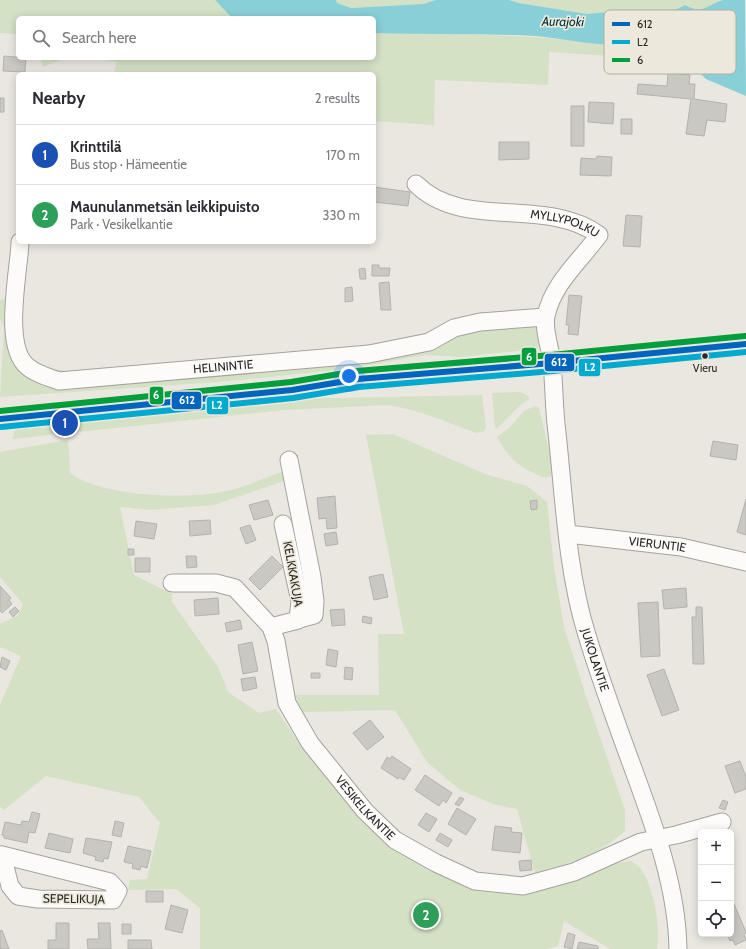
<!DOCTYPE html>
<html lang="en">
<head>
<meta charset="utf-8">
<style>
	body { margin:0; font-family:Cabin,sans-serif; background:#f2f2f3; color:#2b2b33 }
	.controls { position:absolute; right:12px; bottom:12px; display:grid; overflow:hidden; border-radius:6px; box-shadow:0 2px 10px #0003 }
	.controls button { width:36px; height:36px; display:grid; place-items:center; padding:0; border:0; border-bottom:1px solid #e1e1e2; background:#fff; color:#2b2b33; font:20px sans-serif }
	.you { position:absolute; left:349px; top:376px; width:14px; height:14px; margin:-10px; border:3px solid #fff; border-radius:50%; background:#1a73e8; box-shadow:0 0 0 6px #1a73e833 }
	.badge { display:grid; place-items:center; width:26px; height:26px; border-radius:50%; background:#7c3aed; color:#fff; font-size:13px; font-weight:700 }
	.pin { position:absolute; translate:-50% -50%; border:2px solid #fff; box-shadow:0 1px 4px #0006 }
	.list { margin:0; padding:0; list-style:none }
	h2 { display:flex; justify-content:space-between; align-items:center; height:52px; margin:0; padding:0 16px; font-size:17px }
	h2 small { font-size:13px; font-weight:400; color:#7c7c81 }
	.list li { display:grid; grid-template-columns:26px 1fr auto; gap:12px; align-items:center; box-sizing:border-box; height:60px; padding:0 16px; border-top:1px solid #e1e1e2 }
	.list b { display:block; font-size:15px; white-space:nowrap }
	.list p { margin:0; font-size:13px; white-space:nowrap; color:#7c7c81 }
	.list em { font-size:13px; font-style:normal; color:#7c7c81 }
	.icon { flex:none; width:22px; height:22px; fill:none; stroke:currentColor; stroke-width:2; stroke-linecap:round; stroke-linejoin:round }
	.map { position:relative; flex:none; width:746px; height:949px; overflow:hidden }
	.search { position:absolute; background:#fff; box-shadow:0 2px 10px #0003; left:16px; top:16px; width:360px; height:44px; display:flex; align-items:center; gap:10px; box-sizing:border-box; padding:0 14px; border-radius:6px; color:#7c7c81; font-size:15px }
	.panel { position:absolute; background:#fff; box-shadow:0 2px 10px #0003; left:16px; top:72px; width:360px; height:172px; border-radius:6px }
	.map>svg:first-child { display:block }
	.green { fill:#d4e1c5 }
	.water { fill:#88cfd7 }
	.building { fill:#cac8c2; stroke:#b4b2ac }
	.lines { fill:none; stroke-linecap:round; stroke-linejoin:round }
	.minor-casing { stroke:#a4a29c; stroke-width:19 }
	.highway-casing { stroke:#c0b5b1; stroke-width:24 }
	.minor { stroke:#fcfbfa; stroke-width:17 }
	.highway { stroke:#f1e6e5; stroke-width:22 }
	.bus-1-casing { stroke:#ede8dc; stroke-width:9 }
	.bus-2-casing { stroke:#ede8dc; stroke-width:9 }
	.bus-3-casing { stroke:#ede8dc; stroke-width:9 }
	.bus-1 { stroke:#0065bd; stroke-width:6 }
	.bus-2 { stroke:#00a9ce; stroke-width:6 }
	.bus-3 { stroke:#009e3d; stroke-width:6 }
	.bus-dot { fill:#2a2824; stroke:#ede8dc; stroke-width:1.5 }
	.labels { text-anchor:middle; stroke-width:3.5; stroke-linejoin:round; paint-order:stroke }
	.bus-label { font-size:11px; fill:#2a2824; stroke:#ede8dc }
	.street-label { font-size:12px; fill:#2a2824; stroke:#ede8dc }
	.water-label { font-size:13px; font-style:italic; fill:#00333a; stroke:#ede8dc }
	.key { fill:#ede8dc; stroke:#b2aea5; stroke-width:1 }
	.key-label { font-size:11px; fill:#2a2824 }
	.line-badge { stroke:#ede8dc; stroke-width:1.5 }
	.badge-label { font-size:11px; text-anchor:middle; font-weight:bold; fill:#fff }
</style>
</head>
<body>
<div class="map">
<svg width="746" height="949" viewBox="0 0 746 949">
	<rect width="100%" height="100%" fill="#e9e7e0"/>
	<path class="green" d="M0 0H215L232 18H18V34L0 33Z
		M336 0H436L423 4 351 8 337 3Z
		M509 0H723C709 8 700 13 685 5L677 9 651 12 617 11 587 14 519 3Z
		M374 33 465 34 535 37 612 44 647 43 660 37 722 55 710 70 699 72 687 61 549 52 548 85 435 80 434 125 374 121V74H114L117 62 99 58H374Z
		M41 58H65L43 67Z
		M18 211 22 301 21 338 26 351 33 360 45 367 76 373 357 348 419 334 429 342 480 322 545 317 547 340 535 349 461 357 426 355 346 369 219 382 0 397 4 327 0 319V300L7 299 15 260Z
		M520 392 527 395 530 399C515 406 509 420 495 429L492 393Z
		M482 395 486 427 484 431 477 433C447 423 419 409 387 405L284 410 12 439 15 430 18 428H53L95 419 288 399Z
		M535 406 539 408 553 467 551 476 546 478C522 469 509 460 497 437L509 428 524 411Z
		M393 434 485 474 527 486 547 502 554 567 564 627 587 699 625 810V831C598 855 569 864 535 873L517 809 493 804 460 790 427 762 395 710 303 712 294 695H379L378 634H404L366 435Z
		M68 440 70 473C101 497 189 500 227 491 245 487 264 478 282 472L284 481 214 505 149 510 120 507 134 575 172 594V602L218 667 228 692 259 713 276 709 303 749 355 811 454 880 499 893 523 892 556 887 612 864 631 861C635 864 639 866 641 869 655 890 660 925 657 949H610L564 921 558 946 546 949H200V908L176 889 128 890 130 880 147 879 160 823 139 797 46 776 4 810 0 807V705L21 656 0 647V624L18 615 23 604 0 577V452Z"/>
	<path class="water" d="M215 0H336L337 3 351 8 423 4 436 0H509L519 3 587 14 617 11 651 12 677 9 685 5C704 15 706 5 723 0 729 0 738 0 745 0L746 96 706 79 699 72 710 70 721 55 705 48 700 39 693 46 670 41 660 37C623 54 574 39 535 36 481 33 428 35 374 33V18H232Z"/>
	<path class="building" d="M4 56 26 58 25 72 3 71Z
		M668 73 690 75 689 84H695L694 99 727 104 725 122 707 120 704 136 686 134 691 99 637 94 638 84 667 86Z
		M0 98H4V112H0Z
		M589 102 614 103 613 124 588 122Z
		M571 106H584V146H571Z
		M621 119H632V134H621Z
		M499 142H529V159L499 160Z
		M597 156 612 157 611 176 580 175 581 158 596 159Z
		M374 187 410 192 408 206 374 202Z
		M626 215 642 216 640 247 623 246Z
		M372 265H379V268H390L389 276H372Z
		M365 268 366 279H360L359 269Z
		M389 282 391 310H381L379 283Z
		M352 287 353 301 345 302V288Z
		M569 295 582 296 578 335 568 334 569 325H566Z
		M713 441 738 445 736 460 710 456Z
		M335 496 337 528 327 529 326 518 319 519 317 498Z
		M746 499V535L737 532Z
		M268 500 273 515 254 520 249 505Z
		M537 500V509L531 510 530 501Z
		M210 520 211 534 190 536 189 521Z
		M136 521 157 524 154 539 134 536Z
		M250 525 256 540 246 544 240 528Z
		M336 532 338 544 326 546 324 534Z
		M128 549H134V555H128Z
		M186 556H196L197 567 187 568Z
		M272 556 283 567 260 590 249 579Z
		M135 558H150V572H135Z
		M383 574 388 597 374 600 369 577Z
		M0 586 11 598 9 600 12 604 2 613 0 610Z
		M686 588 687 607 664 609 662 590Z
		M218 598 219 614 195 616 194 600Z
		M658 602 660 656 641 657 638 603Z
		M15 607 19 611 13 617 9 612Z
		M696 607H702L704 664H693L692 617H696Z
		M344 609 345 625 332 626 330 610Z
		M363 616 372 618 371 624 362 622Z
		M240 620 242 629 227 632 225 623Z
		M252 642 258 671 243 674 238 645Z
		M328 649 338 651 336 667 326 665Z
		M2 657 10 661 6 670 0 667Z
		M345 667 353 668 352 680 344 679Z
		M664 669 679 710 662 716 647 675Z
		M311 673H320V678H311Z
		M255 677 257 688 243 691 241 679Z
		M370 720 384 737 367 750 353 733Z
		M392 756 411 769 404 780 399 777 398 779 381 768 387 757 390 759Z
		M740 761 746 777V789L735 793 725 766Z
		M425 775 452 793 446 803 443 800 439 806 415 790Z
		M460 797 464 799 459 806 455 804Z
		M723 800 728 802 725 810 719 808Z
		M457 808 476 819 466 835 448 824Z
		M32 812 40 814 35 833 29 832 27 843 4 838V836L2 835 5 822 21 825 22 821 29 822Z
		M426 813 437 819 429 832 418 825Z
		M115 821 124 823 121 837 112 835Z
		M495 826 512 828 511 832 522 833 520 853 492 850Z
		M49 833 73 839 70 853 45 848Z
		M440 833 452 840 448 847 436 840Z
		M86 838 112 842 108 859 104 858 103 862 95 860 96 857 83 853Z
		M128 846 151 851 147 868 141 866 140 870 132 868 133 864 124 862Z
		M531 860 532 870 520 871 519 861Z
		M146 891H163V902H146Z
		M731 897 746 932 744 935 746 940 735 945 733 940 730 941 727 934H731Z
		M171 905 188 910 182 933 165 929Z
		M56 923H69V949H48V940H56Z
		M98 923H110L111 949H88L87 939H99Z
		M122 924H131V934H122Z
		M2 930 9 949H0V931Z
		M568 933 575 935 572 949 564 947Z
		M128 940H151L152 949H128Z
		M579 942 598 946V949H577Z"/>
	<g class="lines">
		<defs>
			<g id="minor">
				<path id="s1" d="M416 184C463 231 545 196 599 235 580 261 553 283 546 316 543 331 551 349 552 364 554 384 554 404 556 424 564 493 566 566 586 632 600 679 617 725 634 771 655 828 677 888 678 949"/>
				<path id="s2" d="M20 242C19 272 2 347 28 367 36 374 48 377 59 381L369 354 429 342 454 328 480 322 545 317"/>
				<path d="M289 460 312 577 315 601 314 615 299 619"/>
				<path id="s3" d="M568 534 681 547 746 562"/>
				<path id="s4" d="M172 583H216L235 588 271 627 276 641 287 703 310 743 365 811 395 840 436 863 475 881 523 886 574 872 641 842 676 835 722 822"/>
				<path d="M271 627 298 620 300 601 283 524"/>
				<path d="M0 855H2L110 882 118 891 113 900 38 899 18 896 10 886 2 855"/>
			</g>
			<path id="highway" d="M0 419 292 390 358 379 552 363 746 344"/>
		</defs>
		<use href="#minor" class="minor-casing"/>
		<use href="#highway" class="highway-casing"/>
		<use href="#minor" class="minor"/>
		<use href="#highway" class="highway"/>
		<defs>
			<path id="bus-1" d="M0 419 292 390 358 379 552 363 746 344"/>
			<path id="bus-2" d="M1 427 293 398 359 387 553 371 746 352"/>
			<path id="bus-3" d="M0 411 291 382 357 371 551 355 745 336"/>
		</defs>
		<use href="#bus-1" class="bus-1-casing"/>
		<use href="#bus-2" class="bus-2-casing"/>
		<use href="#bus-3" class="bus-3-casing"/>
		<use href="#bus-1" class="bus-1"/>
		<use href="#bus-2" class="bus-2"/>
		<use href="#bus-3" class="bus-3"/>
	</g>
	<circle class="bus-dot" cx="705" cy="356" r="3.5"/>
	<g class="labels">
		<g class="bus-label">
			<text x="705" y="372">Vieru</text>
		</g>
		<g class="street-label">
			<text dy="4" stroke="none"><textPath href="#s1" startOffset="157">MYLLYPOLKU</textPath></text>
			<text dy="4" stroke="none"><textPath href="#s2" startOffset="328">HELININTIE</textPath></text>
			<text dy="4" stroke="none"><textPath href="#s3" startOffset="90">VIERUNTIE</textPath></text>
			<text transform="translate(293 574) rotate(80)" y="4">KELKKAKUJA</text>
			<text dy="4" stroke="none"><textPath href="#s1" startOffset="640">JUKOLANTIE</textPath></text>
			<text dy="4" stroke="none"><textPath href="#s4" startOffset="326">VESIKELKANTIE</textPath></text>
			<text transform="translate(74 899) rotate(1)" y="4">SEPELIKUJA</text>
		</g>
		<g class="water-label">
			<text transform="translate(563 21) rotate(1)" y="5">Aurajoki</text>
		</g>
	</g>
	<rect x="604" y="10" width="132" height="64" rx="6" class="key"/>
	<rect x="612" y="22" width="18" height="4" fill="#0065bd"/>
	<rect x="612" y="40" width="18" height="4" fill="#00a9ce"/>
	<rect x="612" y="58" width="18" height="4" fill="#009e3d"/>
	<g class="key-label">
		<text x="637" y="28">612</text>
		<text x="637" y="46">L2</text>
		<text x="637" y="64">6</text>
	</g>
	<g class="line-badge">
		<rect x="521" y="347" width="16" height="19" rx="4" fill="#009e3d"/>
		<rect x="544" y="353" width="31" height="19" rx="4" fill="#0065bd"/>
		<rect x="578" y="358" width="23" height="19" rx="4" fill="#00a9ce"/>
		<rect x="149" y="386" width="15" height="19" rx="4" fill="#009e3d"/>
		<rect x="171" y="391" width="31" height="19" rx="4" fill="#0065bd"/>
		<rect x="206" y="396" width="23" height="19" rx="4" fill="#00a9ce"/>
	</g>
	<g class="badge-label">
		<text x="529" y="361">6</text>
		<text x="559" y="366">612</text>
		<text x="590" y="371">L2</text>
		<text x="156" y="399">6</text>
		<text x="187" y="404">612</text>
		<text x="217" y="409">L2</text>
	</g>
</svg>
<div class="controls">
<button>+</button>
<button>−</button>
<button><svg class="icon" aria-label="locate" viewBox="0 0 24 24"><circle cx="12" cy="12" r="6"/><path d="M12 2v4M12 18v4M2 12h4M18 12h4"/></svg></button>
</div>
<div class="you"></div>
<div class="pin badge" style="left:65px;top:423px;background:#1a4fb4">1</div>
<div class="pin badge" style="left:426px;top:915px;background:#2e9e5b">2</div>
<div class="search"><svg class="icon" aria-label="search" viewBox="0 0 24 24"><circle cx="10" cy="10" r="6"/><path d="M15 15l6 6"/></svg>Search here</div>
<section class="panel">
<h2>Nearby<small>2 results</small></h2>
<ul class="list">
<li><span class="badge" style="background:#1a4fb4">1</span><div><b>Krinttilä</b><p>Bus stop · Hämeentie</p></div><em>170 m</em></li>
<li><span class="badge" style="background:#2e9e5b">2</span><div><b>Maunulanmetsän leikkipuisto</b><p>Park · Vesikelkantie</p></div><em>330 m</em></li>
</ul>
</section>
</div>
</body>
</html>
